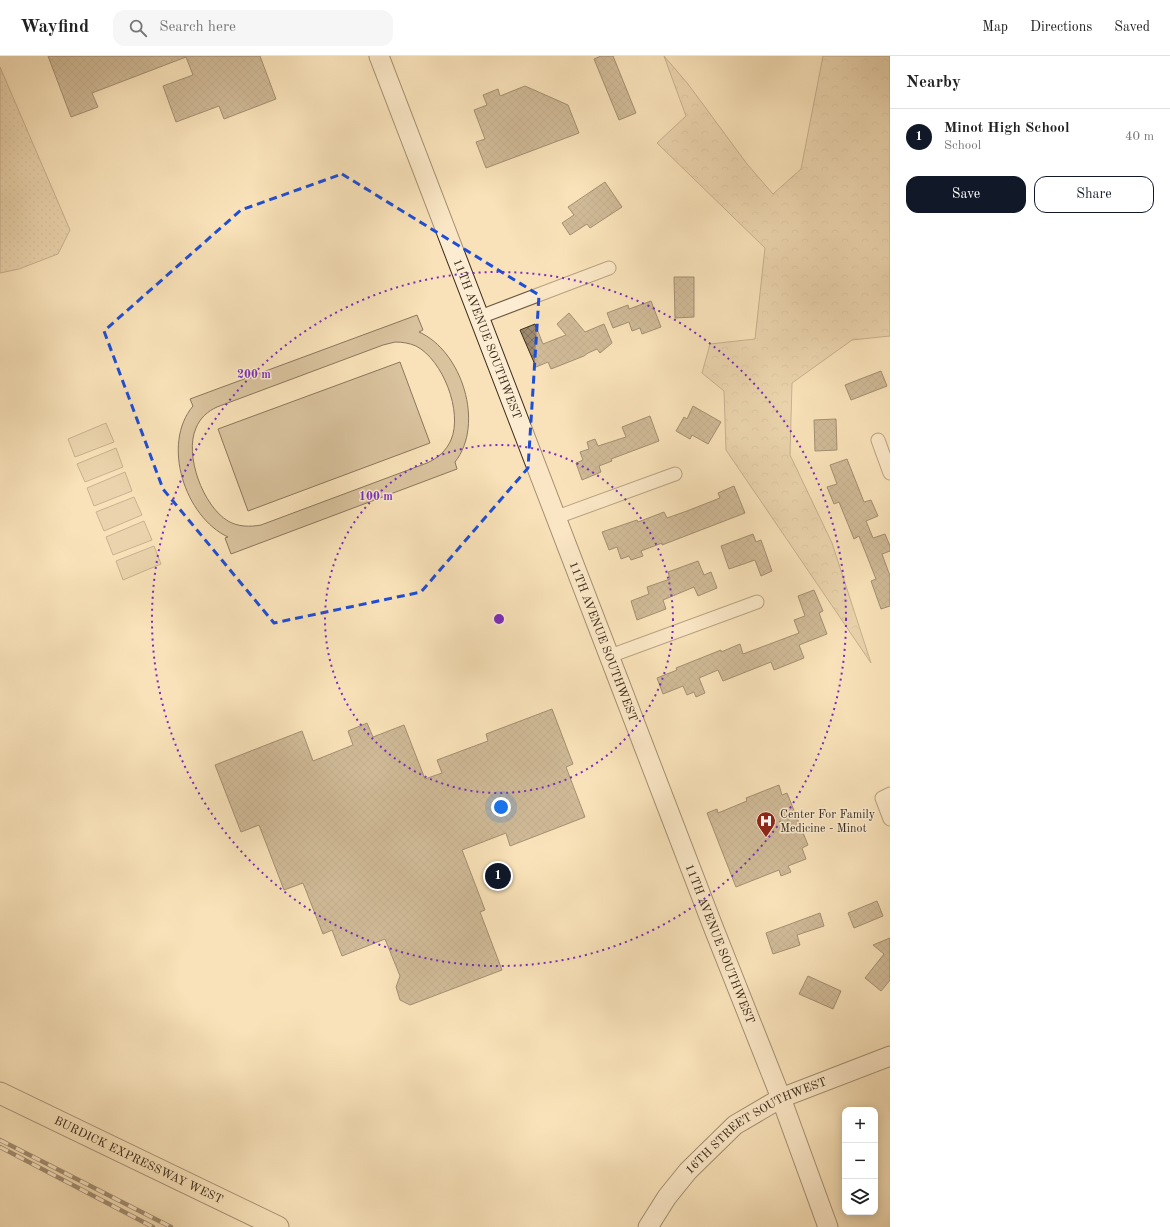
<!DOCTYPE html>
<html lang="en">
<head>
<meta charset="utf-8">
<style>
	body { margin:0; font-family:"Old Standard TT",serif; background:#f6f6f6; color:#222 }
	.controls { position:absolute; right:12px; bottom:12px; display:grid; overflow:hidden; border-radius:8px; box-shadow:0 2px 10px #0003 }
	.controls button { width:36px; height:36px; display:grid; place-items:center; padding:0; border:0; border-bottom:1px solid #e0e0e0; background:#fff; color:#222; font:20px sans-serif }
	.you { position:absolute; left:501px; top:751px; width:14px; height:14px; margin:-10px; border:3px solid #fff; border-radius:50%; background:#1a73e8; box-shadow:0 0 0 6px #1a73e833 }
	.badge { display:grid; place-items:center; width:26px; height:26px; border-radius:50%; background:#111827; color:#fff; font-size:13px; font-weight:700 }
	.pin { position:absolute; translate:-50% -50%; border:2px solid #fff; box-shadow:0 1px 4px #0006 }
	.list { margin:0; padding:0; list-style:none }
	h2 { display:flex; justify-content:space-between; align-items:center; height:52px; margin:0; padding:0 16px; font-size:17px }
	h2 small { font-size:13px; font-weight:400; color:#767676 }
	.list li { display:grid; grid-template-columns:26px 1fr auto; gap:12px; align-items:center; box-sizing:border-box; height:56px; padding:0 16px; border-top:1px solid #e0e0e0 }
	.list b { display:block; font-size:15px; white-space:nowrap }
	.list p { margin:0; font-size:13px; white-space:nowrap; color:#767676 }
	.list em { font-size:13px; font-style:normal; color:#767676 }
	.actions { display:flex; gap:8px; padding:12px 16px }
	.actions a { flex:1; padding:9px 0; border:1px solid #111827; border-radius:12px; text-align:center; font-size:14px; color:#111827 }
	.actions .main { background:#111827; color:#fff }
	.icon { flex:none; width:22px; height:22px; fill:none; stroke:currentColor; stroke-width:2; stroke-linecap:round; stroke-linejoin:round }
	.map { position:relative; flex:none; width:890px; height:1171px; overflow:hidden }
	header { display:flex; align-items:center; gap:24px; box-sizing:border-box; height:56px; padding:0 20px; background:#fff; border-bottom:1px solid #e0e0e0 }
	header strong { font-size:19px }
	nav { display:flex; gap:22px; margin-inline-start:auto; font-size:14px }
	.search { width:280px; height:36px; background:#f6f6f6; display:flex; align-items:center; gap:10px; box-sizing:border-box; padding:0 14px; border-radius:12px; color:#767676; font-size:15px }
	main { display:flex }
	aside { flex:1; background:#fff }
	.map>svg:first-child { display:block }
	.green { fill:url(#green-dots); stroke:#8a775e }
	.forest { fill:url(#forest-crowns); stroke:#8a775e }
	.pitch { fill:#d9c39e; stroke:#8a775e; fill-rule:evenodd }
	.building { fill:url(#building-cross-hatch); stroke:#3a2b1d }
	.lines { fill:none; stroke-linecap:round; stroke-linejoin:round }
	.street-casing { stroke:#6a5944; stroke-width:15 }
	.secondary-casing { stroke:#3a2b1d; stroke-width:21 }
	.primary-casing { stroke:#3a2b1d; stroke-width:23 }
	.street { stroke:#fbecd2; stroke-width:13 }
	.secondary { stroke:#fbecd2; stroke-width:19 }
	.primary { stroke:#f9e2b9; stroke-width:21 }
	.rail-casing { stroke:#3a2b1d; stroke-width:4.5 }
	.rail { stroke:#fbecd2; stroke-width:3; stroke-dasharray:9; stroke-linecap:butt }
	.marked { fill:none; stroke:#1d4ed8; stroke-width:3; stroke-dasharray:8 5; stroke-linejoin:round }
	.ring { fill:none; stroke:#7b2cbf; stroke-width:2; stroke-dasharray:2 4 }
	.labels { text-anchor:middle; stroke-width:3; stroke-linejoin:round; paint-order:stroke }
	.street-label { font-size:12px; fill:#3a2b1d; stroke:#fbecd2 }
	.poi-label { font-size:12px; fill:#3a2b1d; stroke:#fbecd2; text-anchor:start }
	.centre { fill:#7b2cbf; stroke:#fbecd2; stroke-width:2 }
	.ring-label { font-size:12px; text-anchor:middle; font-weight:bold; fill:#7b2cbf; stroke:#fbecd2; stroke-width:3; stroke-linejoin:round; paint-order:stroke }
</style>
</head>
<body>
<header>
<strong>Wayfind</strong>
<div class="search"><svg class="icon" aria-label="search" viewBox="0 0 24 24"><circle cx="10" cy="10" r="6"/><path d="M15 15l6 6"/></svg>Search here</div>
<nav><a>Map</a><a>Directions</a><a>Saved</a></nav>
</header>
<main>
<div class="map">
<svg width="890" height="1171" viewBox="0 0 890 1171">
	<defs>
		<pattern id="green-dots" width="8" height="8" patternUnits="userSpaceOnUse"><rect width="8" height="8" fill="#d9c39e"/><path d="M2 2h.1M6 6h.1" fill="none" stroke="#bba888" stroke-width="1.8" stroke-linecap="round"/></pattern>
		<pattern id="forest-crowns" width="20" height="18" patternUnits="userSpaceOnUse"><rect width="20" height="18" fill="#d9c39e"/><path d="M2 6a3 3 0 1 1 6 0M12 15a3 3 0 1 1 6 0" fill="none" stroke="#bba888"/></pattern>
		<pattern id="building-cross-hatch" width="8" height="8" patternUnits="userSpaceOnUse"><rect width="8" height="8" fill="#9d8a6e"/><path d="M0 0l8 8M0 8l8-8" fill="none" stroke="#81715a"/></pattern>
	</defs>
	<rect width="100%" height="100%" fill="#f9e2b9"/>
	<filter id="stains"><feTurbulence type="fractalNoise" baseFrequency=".005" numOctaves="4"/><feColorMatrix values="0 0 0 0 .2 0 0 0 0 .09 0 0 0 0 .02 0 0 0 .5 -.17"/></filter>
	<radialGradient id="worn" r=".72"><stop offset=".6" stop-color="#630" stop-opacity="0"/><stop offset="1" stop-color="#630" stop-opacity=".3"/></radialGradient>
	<path class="green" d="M0 11 70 174 58 198 19 213 0 217Z"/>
	<path class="forest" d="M664 0 688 28 747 108 773 138 801 113 823 0H890V280L852 284 792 327 790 399 832 487 871 607 726 394 724 335 702 317 710 288 755 283 765 192 657 87 686 60Z"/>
	<path class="pitch" d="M417 259 423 274 419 276C462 295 485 368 455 406L457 413 231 498 225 482 228 481C185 461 161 388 193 350L190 343ZM395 286C402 286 409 287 416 290 443 304 463 356 451 384 446 395 438 402 427 407L261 469C250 471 238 471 228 465 203 450 184 399 196 372 200 362 208 355 217 351L383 289Z
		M400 306 430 387 248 455 218 373Z
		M106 367 114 386 75 401 68 383Z
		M116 392 123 411 85 426 77 408Z
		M125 416 132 435 94 450 87 432Z
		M134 441 142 459 104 475 96 456Z
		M144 465 152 484 113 499 106 481Z
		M154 490 161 508 123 524 116 505Z"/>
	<path class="building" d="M48 0H260L276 43 224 63 219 50 176 66 163 30 193 19 186 1 92 37 98 51 71 61Z
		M601 0H613L636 57 619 64 594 3Z
		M525 30 568 49 579 77 486 112 476 86 485 83 474 54 487 49 483 39 498 33 500 40Z
		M605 126 622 151 590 172 587 168 570 179 562 167 574 159 568 151Z
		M674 221H694V261L675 262Z
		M651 245 661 271 642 278 640 272 632 275 629 266 613 272 607 257 628 249 629 253Z
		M569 257 585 276 604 268 612 287 600 297 597 293 588 297 584 300 551 313 548 306 536 311 520 274 535 268 543 288 566 279 557 268Z
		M881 315 887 330 851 344 845 329Z
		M693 350 721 366 708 388 692 379 690 383 676 375 684 361 687 363Z
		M650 360 659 385 611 403 612 405 599 410 601 416 582 424 576 407 583 404 580 396 589 393 587 386 595 383 598 390 626 381 622 371Z
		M836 363 837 394 815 395 814 364Z
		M847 403 864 446 871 444 878 460 866 465 873 482 885 478 890 490V495L882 498 890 520V550L881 553 871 525 876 523 859 480 854 483 839 446 834 448 827 431 837 428 830 409Z
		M734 430 745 457 662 489V487L641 495 643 500 631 504 629 500 621 503 617 491 609 494 602 476 637 464 638 466 664 456 667 462 687 455 720 442 718 437Z
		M753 478 756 486 761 484 772 515 761 520 755 504 729 513 721 490Z
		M698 505 704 519 711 516 717 532 698 540 694 531 663 544 666 553 637 564 631 545 649 538 647 531 670 523 668 516Z
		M814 534 823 555 819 557 827 578 799 589 804 602 774 614 771 606 723 625 718 614 699 622 705 637 696 641 694 636 687 639 683 630 663 638 657 622 677 614 676 612 721 594V596L740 588 743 598 799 577 794 564 805 560 798 540Z
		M552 653 573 708 566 711 585 761 510 790 506 777 462 794 485 854 480 856 502 914 410 949 400 944 396 931 400 920 385 883 342 900 332 874 323 878 303 827 284 834 259 769 241 776 215 709 302 675 313 705 353 689 348 675 367 667 373 681 404 669 425 723 442 717 437 704 488 685 486 678Z
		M779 729 782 739 787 737 808 789 802 792 806 803 788 810 791 816 781 820 779 814 736 831 707 757 717 753 718 757 747 745 746 742Z
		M877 845 883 860 854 872 848 857Z
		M820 857 824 870 797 879 800 889 773 898 766 877Z
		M890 882V924L881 935 865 922 884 898 873 889Z
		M808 920 841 935 833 953 799 938Z"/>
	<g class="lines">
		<defs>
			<path id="street" d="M480 261 609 212
				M878 384 890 417
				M557 461 675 418
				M610 600 757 546
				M890 738 882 742 890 763"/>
			<g id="secondary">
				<path id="s1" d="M379 0 712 868 781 1042 828 1171"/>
				<path id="s2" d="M648 1171 667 1141 688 1115 735 1069 781 1042 890 1000"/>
			</g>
			<g id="primary">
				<path id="s3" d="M0 1037 278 1171"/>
			</g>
		</defs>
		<use href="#street" class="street-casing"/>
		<use href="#secondary" class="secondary-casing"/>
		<use href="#primary" class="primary-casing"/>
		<use href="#street" class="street"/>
		<use href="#secondary" class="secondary"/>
		<use href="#primary" class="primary"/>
		<defs>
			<path id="rail" d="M0 1084 171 1171
				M0 1091 153 1171"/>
		</defs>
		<use href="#rail" class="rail-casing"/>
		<use href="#rail" class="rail"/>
	</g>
	<path d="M0 0H890V1171H0ZM342 118 539 239 528 412 421 536 274 567 163 433 104 275 241 154Z" fill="#f9e2b9" fill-opacity=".55" fill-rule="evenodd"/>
	<path class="marked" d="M342 118 539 239 528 412 421 536 274 567 163 433 104 275 241 154Z"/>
	<g class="ring">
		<circle cx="499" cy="563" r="174"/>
		<circle cx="499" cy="563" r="347"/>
	</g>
	<defs>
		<symbol id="hospital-pin" viewBox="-11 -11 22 30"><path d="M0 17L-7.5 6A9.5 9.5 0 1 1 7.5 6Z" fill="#8f2418" stroke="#fbecd2"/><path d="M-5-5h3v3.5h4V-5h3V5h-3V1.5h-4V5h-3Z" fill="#fff"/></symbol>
	</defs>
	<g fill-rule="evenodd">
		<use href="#hospital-pin" x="755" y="754" width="22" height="30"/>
	</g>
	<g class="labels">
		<g class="street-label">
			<text dy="4" stroke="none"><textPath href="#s1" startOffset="303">11TH AVENUE SOUTHWEST</textPath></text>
			<text dy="4" stroke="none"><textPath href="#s1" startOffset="627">11TH AVENUE SOUTHWEST</textPath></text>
			<text dy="4" stroke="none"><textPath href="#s1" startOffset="951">11TH AVENUE SOUTHWEST</textPath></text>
			<text dy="4" stroke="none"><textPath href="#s2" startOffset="152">16TH STREET SOUTHWEST</textPath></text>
			<text dy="4" stroke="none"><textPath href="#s3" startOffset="154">BURDICK EXPRESSWAY WEST</textPath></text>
		</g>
		<g class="poi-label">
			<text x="780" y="762">Center For Family<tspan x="780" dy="14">Medicine - Minot</tspan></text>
		</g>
	</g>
	<circle cx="499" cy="563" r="6" class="centre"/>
	<g class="ring-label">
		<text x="254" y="322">200 m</text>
		<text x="376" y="444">100 m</text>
	</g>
	<rect width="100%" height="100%" filter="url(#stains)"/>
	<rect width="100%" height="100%" fill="url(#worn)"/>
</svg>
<div class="controls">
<button>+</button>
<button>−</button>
<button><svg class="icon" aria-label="layers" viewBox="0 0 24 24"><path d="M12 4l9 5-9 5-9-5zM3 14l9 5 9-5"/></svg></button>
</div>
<div class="you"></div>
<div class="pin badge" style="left:498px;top:820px">1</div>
</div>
<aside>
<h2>Nearby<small></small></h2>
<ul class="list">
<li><span class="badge">1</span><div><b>Minot High School</b><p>School</p></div><em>40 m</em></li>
</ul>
<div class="actions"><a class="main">Save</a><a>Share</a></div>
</aside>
</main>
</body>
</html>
